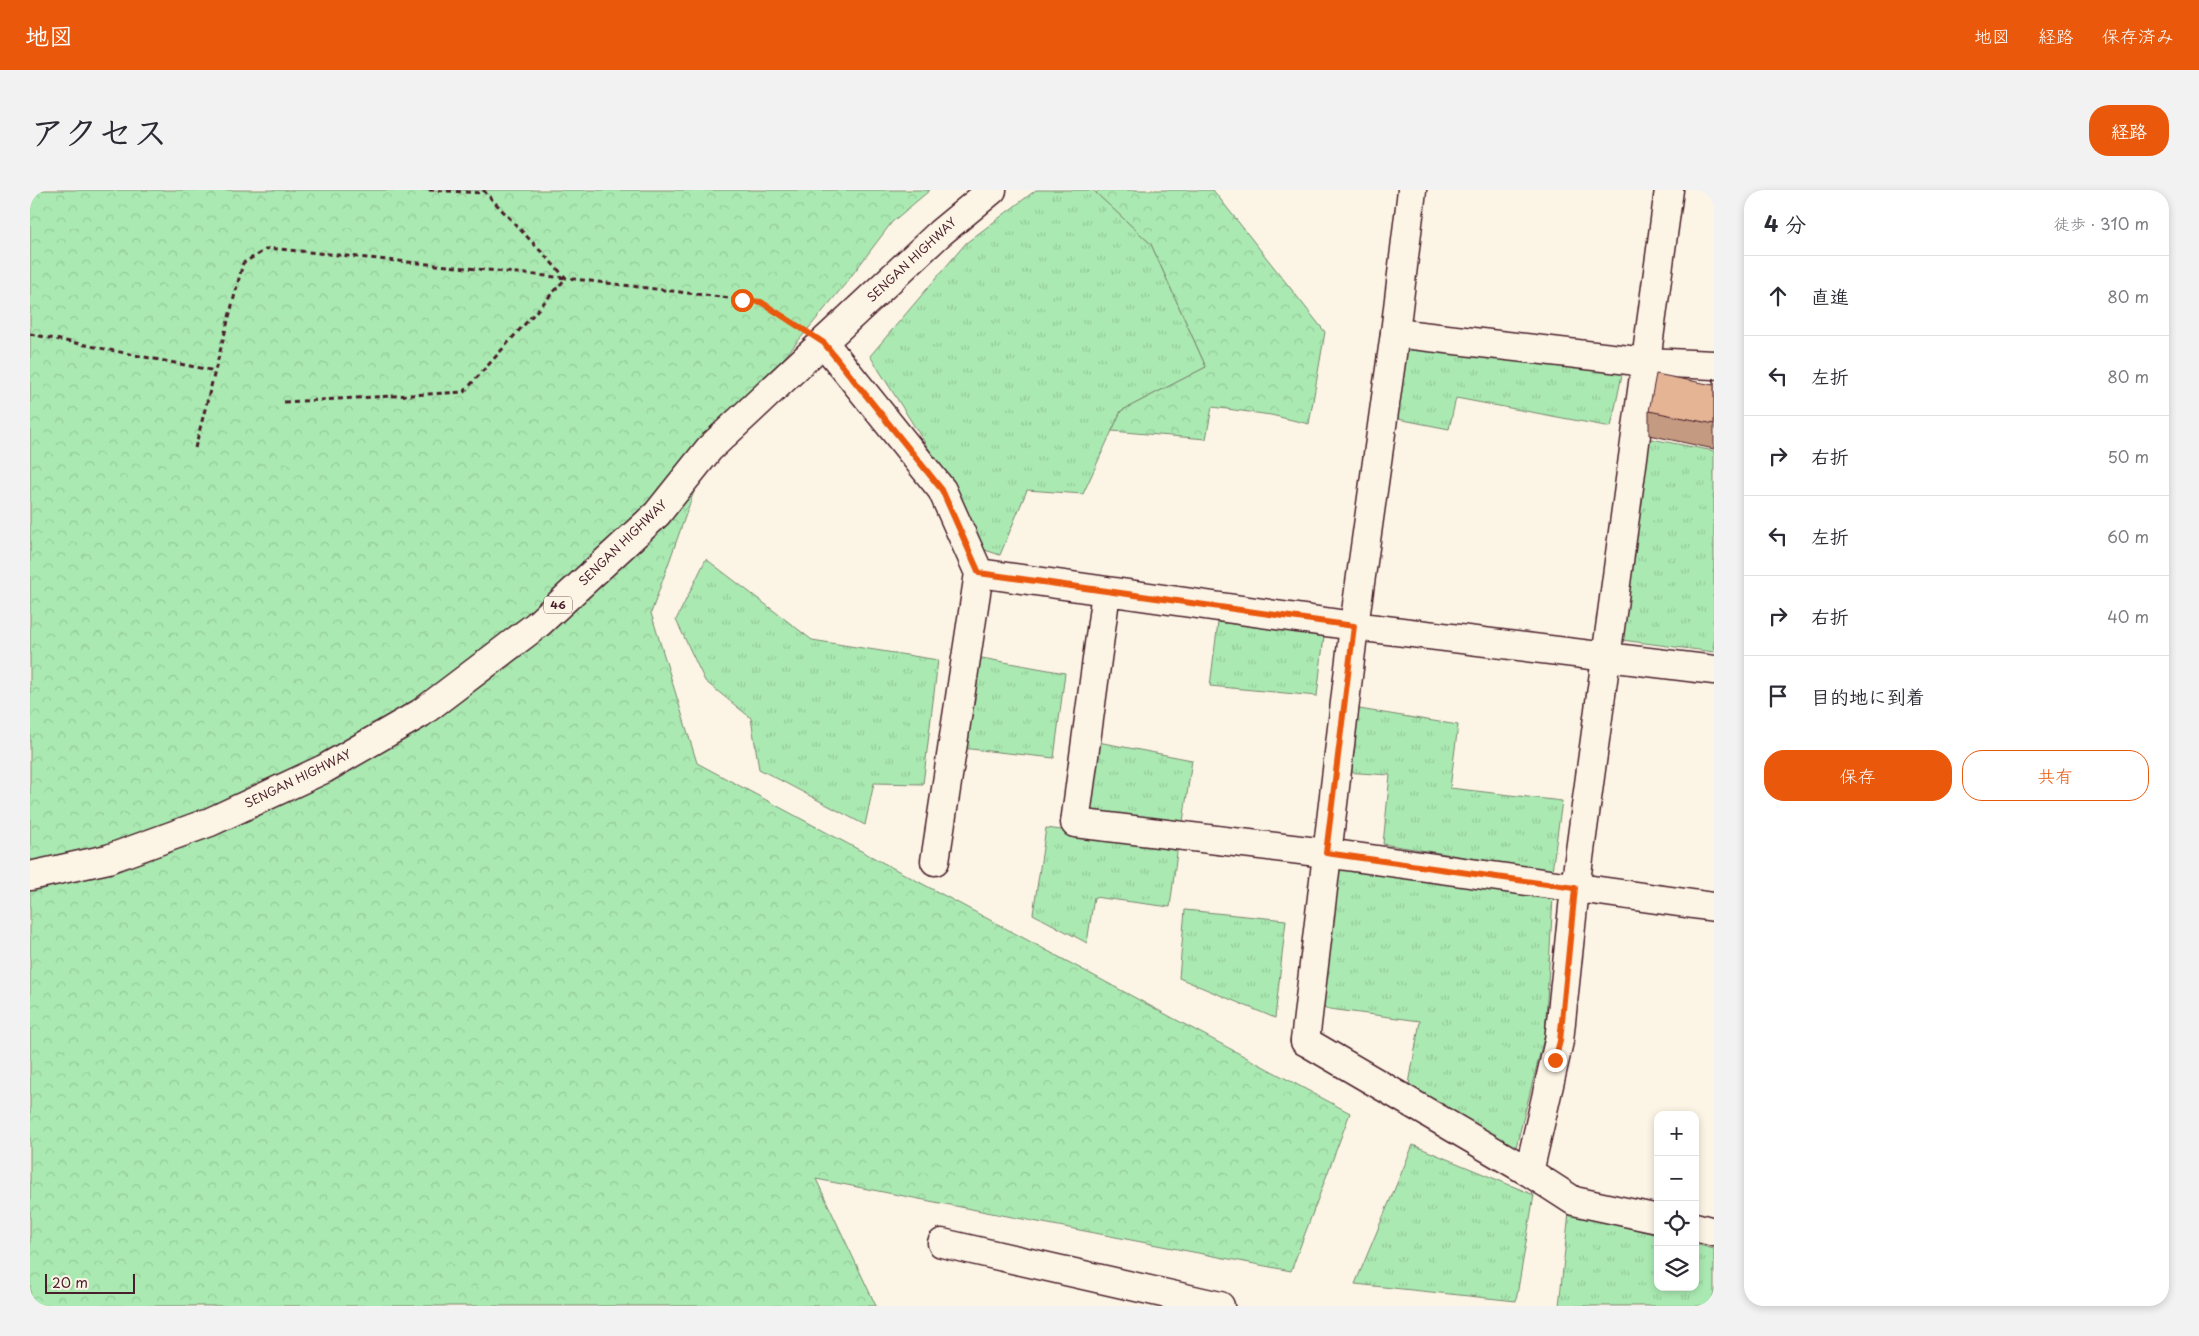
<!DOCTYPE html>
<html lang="ja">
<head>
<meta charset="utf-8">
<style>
	body { margin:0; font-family:"Playpen Sans","Klee One",sans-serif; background:#f2f2f3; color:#2b2b33 }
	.controls { position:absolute; right:15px; bottom:15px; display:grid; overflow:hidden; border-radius:10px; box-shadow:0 2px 8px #0003 }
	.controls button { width:45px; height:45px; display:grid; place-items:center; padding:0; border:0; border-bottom:1px solid #e1e1e2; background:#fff; color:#2b2b33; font:25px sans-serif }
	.scale { position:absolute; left:15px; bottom:12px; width:90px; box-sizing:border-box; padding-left:5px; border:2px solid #4a1f2b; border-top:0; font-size:14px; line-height:18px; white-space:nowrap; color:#4a1f2b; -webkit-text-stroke:4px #fcf5e5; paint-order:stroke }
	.stop { position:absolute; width:15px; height:15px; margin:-11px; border:4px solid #ea580c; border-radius:50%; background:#fff }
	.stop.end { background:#ea580c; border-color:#fff; box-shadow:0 1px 5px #0008 }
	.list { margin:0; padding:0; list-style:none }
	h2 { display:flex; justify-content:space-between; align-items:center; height:65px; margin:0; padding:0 20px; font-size:21px }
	h2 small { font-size:16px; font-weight:400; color:#7c7c81 }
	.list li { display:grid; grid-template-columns:32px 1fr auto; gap:15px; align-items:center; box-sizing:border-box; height:80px; padding:0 20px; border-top:1px solid #e1e1e2 }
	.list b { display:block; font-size:19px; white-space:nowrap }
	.list em { font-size:16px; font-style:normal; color:#7c7c81 }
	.actions { display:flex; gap:10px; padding:15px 20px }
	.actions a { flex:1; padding:11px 0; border:1px solid #ea580c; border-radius:20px; text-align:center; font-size:18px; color:#ea580c }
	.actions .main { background:#ea580c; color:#fff }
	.icon { flex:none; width:28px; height:28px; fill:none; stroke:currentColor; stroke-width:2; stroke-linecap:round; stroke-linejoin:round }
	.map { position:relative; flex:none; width:1684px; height:1116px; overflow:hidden; border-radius:20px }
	header { display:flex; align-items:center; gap:30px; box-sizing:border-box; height:70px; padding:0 25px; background:#ea580c; color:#fff }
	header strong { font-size:24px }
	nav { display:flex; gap:28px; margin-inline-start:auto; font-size:18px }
	.intro { display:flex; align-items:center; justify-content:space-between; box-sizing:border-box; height:120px; padding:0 30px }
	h1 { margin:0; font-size:35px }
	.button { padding:12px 22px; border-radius:20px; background:#ea580c; color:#fff; font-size:18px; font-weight:700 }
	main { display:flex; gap:30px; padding:0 30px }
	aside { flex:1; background:#fff; border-radius:20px; box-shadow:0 2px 8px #0003 }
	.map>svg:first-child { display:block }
	.grass { fill:url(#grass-tufts); stroke:#7a846e }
	.forest { fill:url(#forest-crowns); stroke:#7a846e }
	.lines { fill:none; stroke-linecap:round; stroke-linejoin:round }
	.street-casing { stroke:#4a1f2b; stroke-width:31 }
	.secondary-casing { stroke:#4a1f2b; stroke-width:31 }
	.highway-casing { stroke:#4a1f2b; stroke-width:31 }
	.path { stroke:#4a1f2b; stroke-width:3; stroke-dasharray:5 4; stroke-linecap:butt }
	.street { stroke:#fcf5e5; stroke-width:28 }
	.secondary { stroke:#fcf5e5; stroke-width:28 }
	.highway { stroke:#fcf5e5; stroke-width:28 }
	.wall { fill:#c49b80; stroke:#4a1f2b }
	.building { fill:#e4b495; stroke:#4a1f2b }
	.route { stroke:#ea580c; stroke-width:6 }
	.labels { text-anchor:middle; stroke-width:4; stroke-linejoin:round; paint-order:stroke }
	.shield { fill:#fcf5e5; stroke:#7f5f63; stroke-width:1 }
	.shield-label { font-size:11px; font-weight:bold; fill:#4a1f2b }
	.street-label { font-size:12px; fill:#4a1f2b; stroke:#fcf5e5 }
</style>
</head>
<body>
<header>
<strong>地図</strong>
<nav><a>地図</a><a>経路</a><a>保存済み</a></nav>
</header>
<div class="intro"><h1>アクセス</h1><a class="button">経路</a></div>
<main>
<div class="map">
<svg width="1684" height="1116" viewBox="0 0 1684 1116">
	<defs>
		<pattern id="grass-tufts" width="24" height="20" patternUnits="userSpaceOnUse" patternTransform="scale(1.25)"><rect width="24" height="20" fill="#aaeab2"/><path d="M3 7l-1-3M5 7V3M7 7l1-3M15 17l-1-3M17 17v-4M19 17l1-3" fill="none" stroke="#94c899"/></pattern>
		<pattern id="forest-crowns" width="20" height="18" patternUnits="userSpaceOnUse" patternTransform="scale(1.25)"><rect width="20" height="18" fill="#aaeab2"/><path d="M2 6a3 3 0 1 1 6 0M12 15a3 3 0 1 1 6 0" fill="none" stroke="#94c899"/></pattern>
	</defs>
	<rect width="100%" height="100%" fill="#fcf5e5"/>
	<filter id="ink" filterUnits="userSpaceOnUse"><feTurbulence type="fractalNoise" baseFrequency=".02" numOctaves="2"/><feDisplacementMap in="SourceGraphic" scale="10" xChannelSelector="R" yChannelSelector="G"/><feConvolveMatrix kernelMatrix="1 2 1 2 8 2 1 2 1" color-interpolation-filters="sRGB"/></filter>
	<g filter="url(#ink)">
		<path class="grass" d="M1006 0H1063L1121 54 1176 177 1091 221 1053 304 997 300 970 365 949 358 919 291 840 166 936 53Z
			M1372 152 1593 180 1581 237 1426 208 1419 239 1363 228Z
			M1611 247 1684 261V462L1584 449Z
			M676 369 782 450 908 470 893 594 844 593 835 635 729 579 721 528 675 491 646 430Z
			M1188 432 1294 446 1287 506 1180 496Z
			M946 467 1035 483 1024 568 931 558Z
			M1323 518 1428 535 1420 598 1532 611 1522 681 1353 654 1360 585 1314 582Z
			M1068 552 1162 570 1153 632 1057 621Z
			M1016 638 1148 655 1140 717 1064 707 1057 753 1003 724Z
			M1308 673 1523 707 1515 844 1485 961 1379 894 1390 831 1292 818Z
			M1155 720 1256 730 1245 828 1149 788Z
			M1383 955 1504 1005 1486 1111 1325 1094Z
			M1539 1022 1628 1045V1097H1665V1054L1684 1059V1116H1529Z"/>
		<path class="forest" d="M0 0H900L862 32 816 93 679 259 621 423 667 573 1320 923 1261 1081 786 989 846 1116H0Z
			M1069 0H1183L1295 142 1279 234 1241 225 1182 217 1176 249 1082 241 1091 221 1176 177 1121 54 1066 3Z"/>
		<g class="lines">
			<defs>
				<path id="street" d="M1365 143 1616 172 1684 175
					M794 153 912 300 949 383 905 671
					M949 383 1324 436 1684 480
					M1076 402 1045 633 1296 663 1684 717
					M1275 851 1499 982 1544 1011 1628 1029
					M1499 982 1529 851 1545 698 1639 0
					M1665 1037 1684 1042
					M912 1053 1190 1116"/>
				<path id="secondary" d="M1275 851 1324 436 1365 143 1382 0"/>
				<path id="highway" d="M0 686 78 669 180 632 294 579 391 523 507 435 627 324 679 259 910 43 962 0"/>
			</defs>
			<use href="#street" class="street-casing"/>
			<use href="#secondary" class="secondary-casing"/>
			<use href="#highway" class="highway-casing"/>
			<path class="path" d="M399 0 453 3
				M453 0 536 88 731 112 768 136
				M0 144 185 181
				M254 212 434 202 536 88
				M165 258 213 73 239 58 536 88"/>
			<use href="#street" class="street"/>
			<use href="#secondary" class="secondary"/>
			<use href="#highway" class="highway"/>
		</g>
		<path class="wall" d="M1684 188V259L1619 245V221L1683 195Z"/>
		<path class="building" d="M1626 184 1683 195 1684 188V234L1619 221Z"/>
	</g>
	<g class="lines" filter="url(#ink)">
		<path class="route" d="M712 110 731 112 794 153 912 300 949 383 1324 436 1296 663 1545 698 1530 851 1525 870"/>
	</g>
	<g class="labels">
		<rect class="shield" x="514" y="406.5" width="28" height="17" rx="4"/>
		<g class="shield-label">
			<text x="528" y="419">46</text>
		</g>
		<g class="street-label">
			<text transform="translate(882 70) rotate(-43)" y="4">SENGAN HIGHWAY</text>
			<text transform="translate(593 353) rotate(-44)" y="4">SENGAN HIGHWAY</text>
			<text transform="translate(268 589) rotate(-26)" y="4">SENGAN HIGHWAY</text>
		</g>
	</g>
</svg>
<div class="controls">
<button>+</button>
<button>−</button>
<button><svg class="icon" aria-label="locate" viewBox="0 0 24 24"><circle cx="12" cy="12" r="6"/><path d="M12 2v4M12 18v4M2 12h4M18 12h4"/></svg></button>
<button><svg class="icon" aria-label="layers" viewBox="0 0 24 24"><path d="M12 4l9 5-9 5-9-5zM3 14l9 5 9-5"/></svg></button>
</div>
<div class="scale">20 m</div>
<div class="stop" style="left:712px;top:110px"></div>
<div class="stop end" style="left:1525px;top:870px"></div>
</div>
<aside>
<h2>4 分<small>徒歩 · 310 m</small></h2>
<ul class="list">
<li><svg class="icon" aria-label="ahead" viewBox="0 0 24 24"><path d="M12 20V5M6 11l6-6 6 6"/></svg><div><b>直進</b></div><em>80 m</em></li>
<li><svg class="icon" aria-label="left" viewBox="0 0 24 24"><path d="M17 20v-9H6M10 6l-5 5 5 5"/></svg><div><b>左折</b></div><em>80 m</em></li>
<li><svg class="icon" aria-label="right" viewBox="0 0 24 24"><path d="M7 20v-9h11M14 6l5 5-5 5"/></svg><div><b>右折</b></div><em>50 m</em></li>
<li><svg class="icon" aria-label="left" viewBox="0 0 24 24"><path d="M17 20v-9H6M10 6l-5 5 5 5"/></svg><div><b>左折</b></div><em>60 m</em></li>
<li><svg class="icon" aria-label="right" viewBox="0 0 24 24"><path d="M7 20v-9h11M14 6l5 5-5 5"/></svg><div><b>右折</b></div><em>40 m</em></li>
<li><svg class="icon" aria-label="arrive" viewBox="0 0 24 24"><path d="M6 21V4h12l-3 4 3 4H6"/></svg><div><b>目的地に到着</b></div></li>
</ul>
<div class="actions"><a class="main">保存</a><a>共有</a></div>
</aside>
</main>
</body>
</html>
